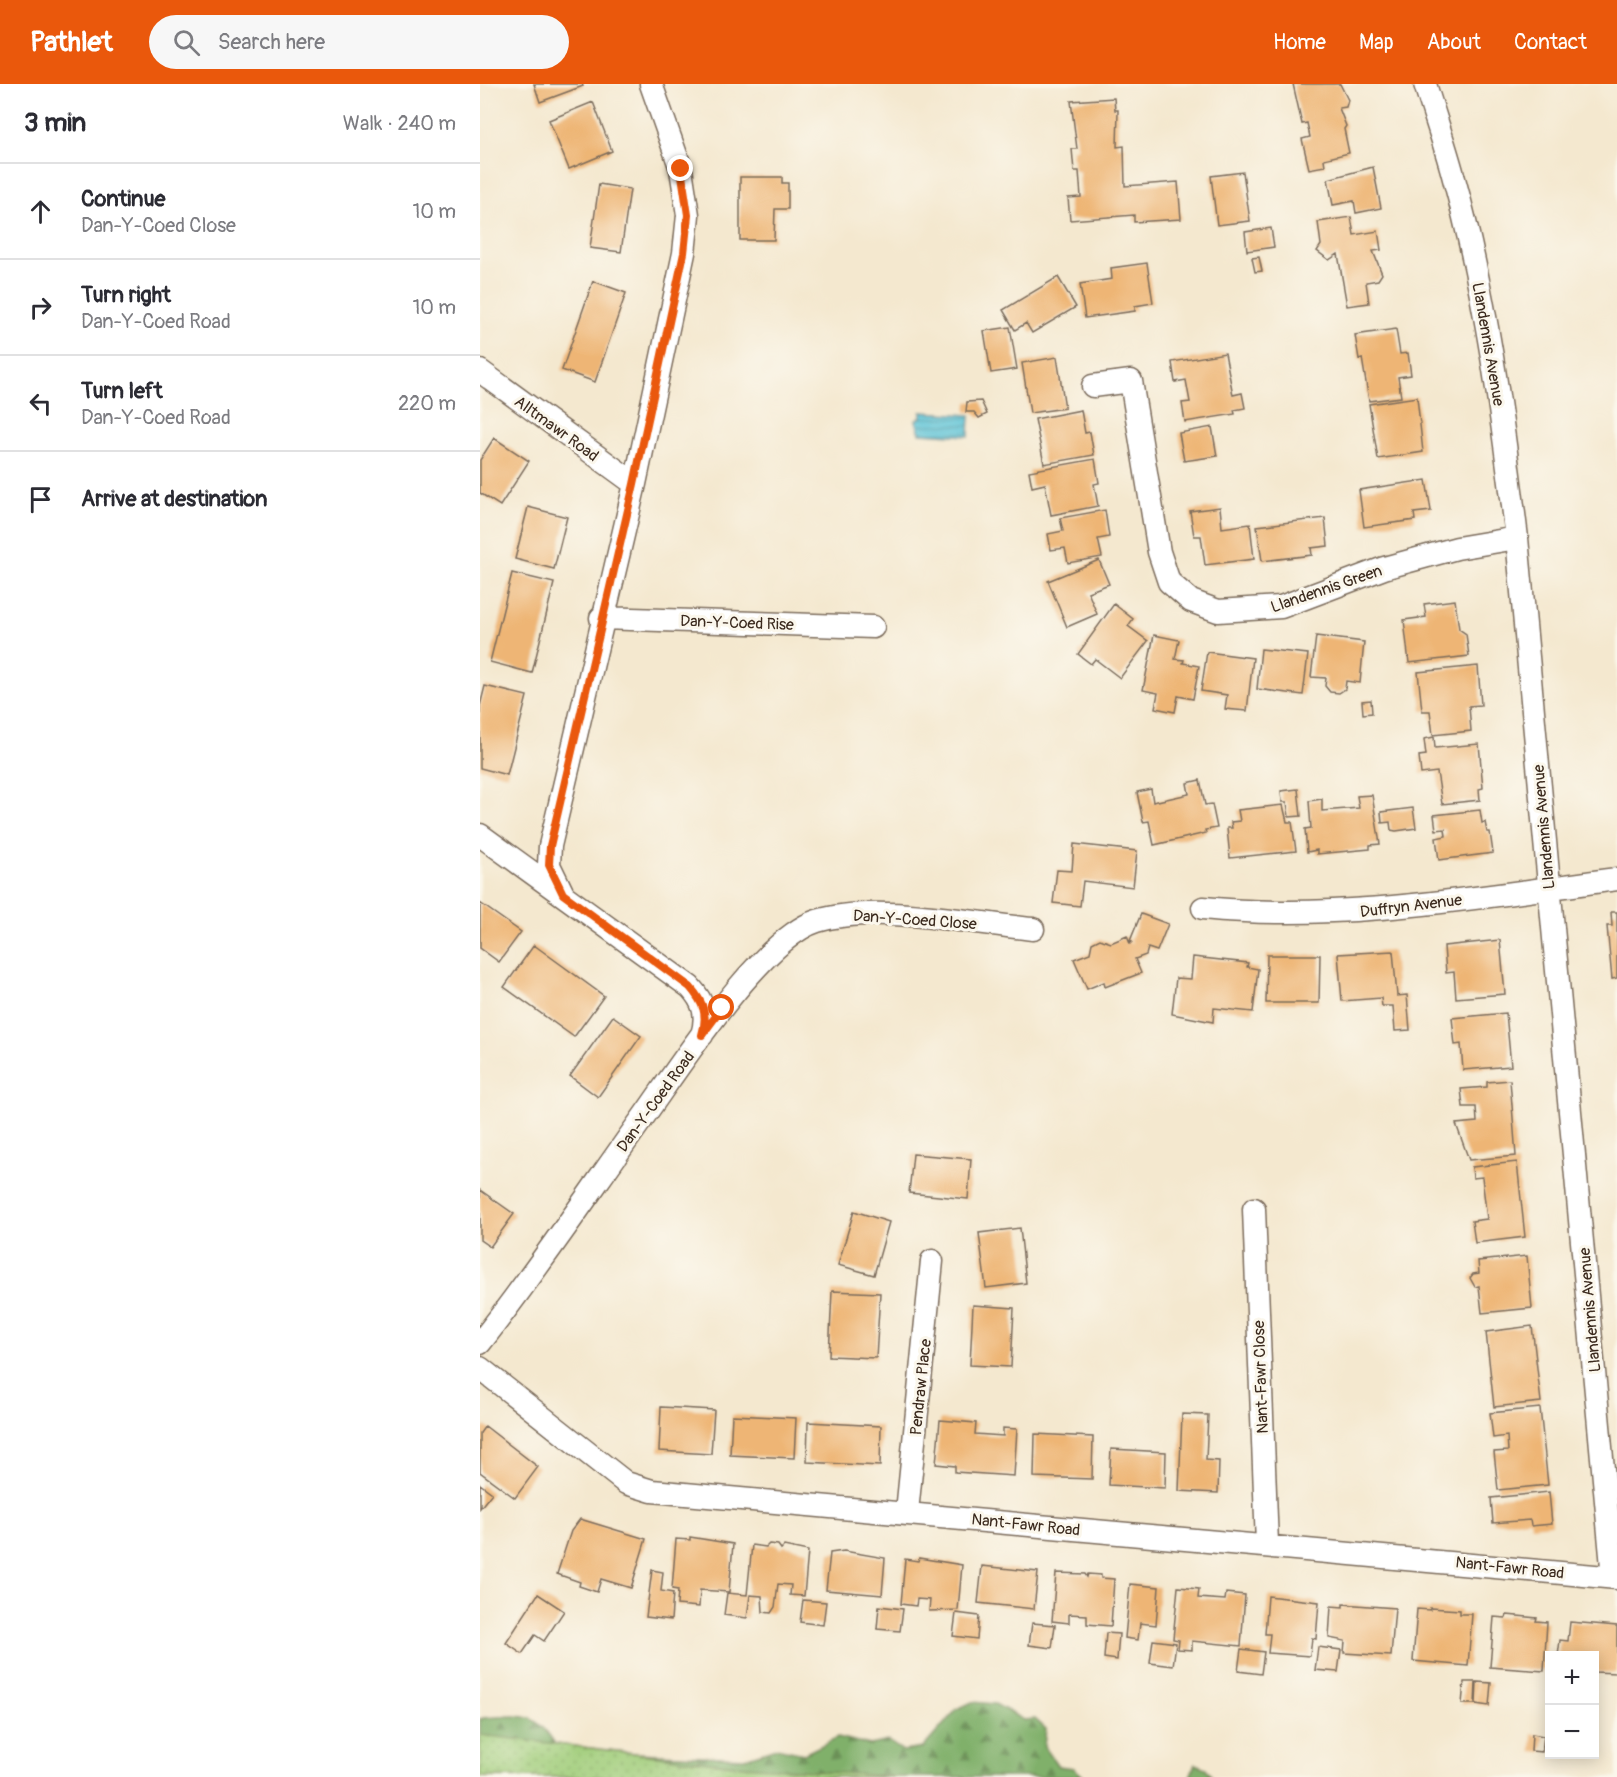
<!DOCTYPE html>
<html lang="en">
<head>
<meta charset="utf-8">
<style>
	body { margin:0; font-family:Pangolin,sans-serif; background:#f7f7f7; color:#2b2b33 }
	.controls { position:absolute; right:18px; bottom:18px; display:grid; overflow:hidden; border-radius:0px; box-shadow:0 3px 15px #0003 }
	.controls button { width:54px; height:54px; display:grid; place-items:center; padding:0; border:0; border-bottom:2px solid #e1e1e2; background:#fff; color:#2b2b33; font:30px sans-serif }
	.stop { position:absolute; width:18px; height:18px; margin:-14px; border:4px solid #ea580c; border-radius:50%; background:#fff }
	.stop.end { background:#ea580c; border-color:#fff; box-shadow:0 2px 6px #0008 }
	.list { margin:0; padding:0; list-style:none }
	h2 { display:flex; justify-content:space-between; align-items:center; height:78px; margin:0; padding:0 24px; font-size:26px }
	h2 small { font-size:20px; font-weight:400; color:#7c7c81 }
	.list li { display:grid; grid-template-columns:39px 1fr auto; gap:18px; align-items:center; box-sizing:border-box; height:96px; padding:0 24px; border-top:2px solid #e1e1e2 }
	.list b { display:block; font-size:22px; white-space:nowrap }
	.list p { margin:0; font-size:20px; white-space:nowrap; color:#7c7c81 }
	.list em { font-size:20px; font-style:normal; color:#7c7c81 }
	.icon { flex:none; width:33px; height:33px; fill:none; stroke:currentColor; stroke-width:2; stroke-linecap:round; stroke-linejoin:round }
	.map { position:relative; flex:none; width:1137px; height:1693px; overflow:hidden }
	header { display:flex; align-items:center; gap:36px; box-sizing:border-box; height:84px; padding:0 30px; background:#ea580c; color:#fff }
	header strong { font-size:28px }
	nav { display:flex; gap:33px; margin-inline-start:auto; font-size:21px }
	.search { width:420px; height:54px; background:#f7f7f7; display:flex; align-items:center; gap:15px; box-sizing:border-box; padding:0 21px; border-radius:33px; color:#7c7c81; font-size:22px }
	main { display:flex }
	aside { flex:1; background:#fff }
	.map>svg:first-child { display:block }
	.forest { fill:url(#forest-firs); stroke:#5e6d44; stroke-width:1.5 }
	.park { fill:url(#park-dots); stroke:#6e7c4c; stroke-width:1.5 }
	.water { fill:url(#water-rules); stroke:#4a767a; stroke-width:1.5 }
	.building { fill:#eeb574 }
	.lines { fill:none; stroke-linecap:round; stroke-linejoin:round }
	.street-casing { stroke:#7c6c5c; stroke-width:25 }
	.street { stroke:#fff; stroke-width:22 }
	.route { stroke:#ea580c; stroke-width:8 }
	.labels { text-anchor:middle; stroke-width:6; stroke-linejoin:round; paint-order:stroke }
	.street-label { font-size:16px; fill:#3b2a1e; stroke:#fbf7ec }
</style>
</head>
<body>
<header>
<strong>Pathlet</strong>
<div class="search"><svg class="icon" aria-label="search" viewBox="0 0 24 24"><circle cx="10" cy="10" r="6"/><path d="M15 15l6 6"/></svg>Search here</div>
<nav><a>Home</a><a>Map</a><a>About</a><a>Contact</a></nav>
</header>
<main>
<aside>
<h2>3 min<small>Walk · 240 m</small></h2>
<ul class="list">
<li><svg class="icon" aria-label="ahead" viewBox="0 0 24 24"><path d="M12 20V5M6 11l6-6 6 6"/></svg><div><b>Continue</b><p>Dan-Y-Coed Close</p></div><em>10 m</em></li>
<li><svg class="icon" aria-label="right" viewBox="0 0 24 24"><path d="M7 20v-9h11M14 6l5 5-5 5"/></svg><div><b>Turn right</b><p>Dan-Y-Coed Road</p></div><em>10 m</em></li>
<li><svg class="icon" aria-label="left" viewBox="0 0 24 24"><path d="M17 20v-9H6M10 6l-5 5 5 5"/></svg><div><b>Turn left</b><p>Dan-Y-Coed Road</p></div><em>220 m</em></li>
<li><svg class="icon" aria-label="arrive" viewBox="0 0 24 24"><path d="M6 21V4h12l-3 4 3 4H6"/></svg><div><b>Arrive at destination</b></div></li>
</ul>
</aside>
<div class="map">
<svg width="1137" height="1693" viewBox="0 0 1137 1693">
	<defs>
		<pattern id="forest-firs" width="22" height="20" patternUnits="userSpaceOnUse" patternTransform="scale(1.5)"><rect width="22" height="20" fill="#80b06a"/><path d="M5 1l3.5 6h-7zM16 11l3.5 6h-7z" fill="#6a8f57"/></pattern>
		<pattern id="park-dots" width="8" height="8" patternUnits="userSpaceOnUse" patternTransform="scale(1.5)"><rect width="8" height="8" fill="#a0cd7a"/><path d="M2 2h.1M6 6h.1" fill="none" stroke="#8bb069" stroke-width="1.8" stroke-linecap="round"/></pattern>
		<pattern id="water-rules" width="6" height="5" patternUnits="userSpaceOnUse" patternTransform="scale(1.5)"><rect width="6" height="5" fill="#5ac2d6"/><path d="M0 2.5h6" fill="none" stroke="#4c9ead"/></pattern>
	</defs>
	<rect width="100%" height="100%" fill="#fbf7ec"/>
	<filter id="ink" filterUnits="userSpaceOnUse"><feTurbulence type="fractalNoise" baseFrequency=".0167" numOctaves="2"/><feDisplacementMap in="SourceGraphic" scale="12" xChannelSelector="R" yChannelSelector="G"/><feConvolveMatrix kernelMatrix="1 2 1 2 8 2 1 2 1" color-interpolation-filters="sRGB"/></filter>
	<filter id="wash" filterUnits="userSpaceOnUse"><feTurbulence type="fractalNoise" baseFrequency=".008" numOctaves="4" result="noise"/><feDisplacementMap in="SourceGraphic" scale="24" xChannelSelector="R" yChannelSelector="G"/><feGaussianBlur stdDeviation="1.35" result="paint"/><feColorMatrix in="noise" values="0 0 0 0 0 0 0 0 0 0 0 0 0 0 0 0 0 1.4 0 .05"/><feComposite in="paint" operator="in"/></filter>
	<g filter="url(#wash)">
		<rect width="100%" height="100%" fill="#f4e8cf"/>
		<path class="forest" d="M492 1618 515 1620 544 1636 555 1635 566 1645 564 1662 578 1682 594 1684 604 1693H0V1636L3 1634C41 1632 54 1625 75 1660L155 1669 265 1674 296 1664 324 1670 358 1653 390 1661 408 1657 423 1667 443 1664 477 1625Z
			M715 1680 726 1684 732 1693H710Z
			M934 1688 940 1693H897L899 1689Z"/>
		<path class="park" d="M0 1651 262 1682 419 1693H0Z"/>
		<path class="water" d="M441 328 490 331 489 352 440 349 436 336 441 333Z"/>
		<g id="blocks">
			<path class="building" d="M54 0H102L103 2 60 18Z
				M813 0H860L868 16 866 23 859 24 866 42 864 45 869 69 844 75 845 82 829 85 822 55 830 53 827 39 822 40Z
				M634 14 635 26H638L637 63 644 62 645 102 698 98 701 135 654 138V131L590 136 588 114 601 113 599 87H594L592 65H597L591 17Z
				M113 18 132 67 89 85 69 36Z
				M893 83 901 124 876 129 874 117 853 121 848 95Z
				M763 88 770 137 737 141 731 92Z
				M260 93H302V99H308V125H295L294 156H260Z
				M119 100 150 105 141 168 110 164Z
				M871 133 874 151 898 147 901 166 893 167 902 190 898 196 886 198 889 219 867 222 858 170 849 176 837 167 841 161 838 138Z
				M791 144 794 163 767 167 765 148Z
				M779 173 782 187 775 188 772 174Z
				M667 179 673 219 655 222V227L605 234 600 200 632 195 631 184Z
				M578 193 596 223 552 249 546 239 535 246 523 226Z
				M113 197 146 209 115 298 82 286Z
				M530 243 537 285 511 289 504 247Z
				M916 245 920 270 928 269 931 291 918 293 921 313 889 317 882 274 879 275 875 251Z
				M745 269 753 311 762 309 765 324 754 326 755 330 705 338 702 319 710 318 706 296 695 298 692 278Z
				M577 273 585 324 550 329 542 279Z
				M937 313 943 368 898 375 889 320Z
				M501 317 507 330 499 334 494 328H486L487 318Z
				M601 326 605 349 610 348 614 371 564 380 555 335Z
				M732 343 737 372 704 377 699 349Z
				M14 354 49 377 20 422 0 409V376Z
				M615 375 619 399 614 400 618 422 571 431 565 400 552 403 549 387Z
				M946 396 951 427 934 429 935 436 884 443 879 406Z
				M48 423 87 433 74 485 35 475Z
				M740 423 742 444 770 440 774 475 725 481 721 452H714L710 427Z
				M625 426 629 453 618 455 622 473 588 479 585 464 571 466 568 450 583 447 580 434Z
				M845 434 848 462 831 464 832 471 782 477 777 442Z
				M619 476 629 500 608 508 617 530 587 543 568 497Z
				M32 489 74 499 52 589 10 578Z
				M975 516 979 545 986 550 989 572 929 579 924 536 946 533 944 520Z
				M634 520 653 535 648 542 668 557 640 594 615 575 611 580 598 570Z
				M674 551 699 556 695 575 704 576 703 579 719 582 713 615 698 612 695 628 675 624 678 609 663 606Z
				M836 552 884 558 880 599 866 597 865 605 859 609 850 608 845 602 846 594 831 593Z
				M781 565 828 570 823 611 777 605Z
				M727 568 773 574 767 627 745 625 747 611 721 607Z
				M998 582 1001 621 989 622 991 647 953 651 950 627H942L938 588Z
				M5 602 47 612 27 691 0 684V622Z
				M891 616 892 629 883 630 882 617Z
				M954 653 955 664 999 660 1003 704 999 705 1000 716 962 720 957 688 941 690 939 672 946 671 944 655Z
				M720 696 725 721 732 720 737 744 725 746 726 749 674 761 669 737 663 738 657 708 671 705 673 718 709 710 707 699Z
				M818 705 821 732 809 733 807 718H802L801 707Z
				M892 711 900 760 890 761V765L837 770V766L827 768 825 745 831 744 829 717 842 715V727L879 724 877 712Z
				M803 721 807 738H812L816 767 750 774 747 744H752L751 738 760 737 758 726Z
				M933 724 936 744 916 747 911 746 910 738 902 739 901 728Z
				M1000 726 1002 739 1005 738 1007 748H1010L1013 769 959 776 956 754 966 752 965 745 956 746 954 731Z
				M594 760 657 767 653 803 603 797 600 822 573 819 577 786 592 787Z
				M0 819 41 848 19 878 0 864Z
				M1131 828H1137V894L1132 895 1127 842H1132Z
				M661 830 688 840 677 867 668 864 666 871 655 875 661 889 625 903 624 898 607 905 594 875 610 869 612 859 620 855 631 859 647 852 650 860 652 858 650 857Z
				M1020 856 1025 910 976 914 974 888 966 889 964 862Z
				M54 861 124 912 94 953 24 903Z
				M913 867 917 912 927 911 930 946 915 947 913 922H902L901 914 862 917 858 870Z
				M787 871H840L839 919H786Z
				M713 873 768 879 767 883 778 885 773 928 734 924 733 938 692 930 696 894 711 895Z
				M1026 929 1031 982 983 986 981 960 975 961 972 934Z
				M133 932 161 952 118 1013 90 992Z
				M1030 996 1036 1072 989 1076 976 1040 997 1038 996 1023H983L981 1005 1007 1003V998Z
				M433 1070 491 1075 488 1115 429 1109Z
				M1037 1078 1045 1153 995 1159 992 1137 1007 1135 1002 1093 993 1094 992 1083Z
				M0 1106 34 1130 10 1163 0 1156Z
				M374 1127 409 1138 394 1191 358 1181Z
				M540 1144 546 1199 506 1204 499 1149Z
				M1047 1172 1052 1224 1002 1229 999 1202 995 1203 990 1194 993 1190 999 1189 998 1177Z
				M352 1207 400 1209 396 1274 349 1272Z
				M493 1221 534 1224 531 1283 490 1281Z
				M1052 1242 1061 1318 1014 1323 1006 1248Z
				M181 1323 234 1326 231 1370 179 1367Z
				M1060 1324 1068 1401 1018 1406 1014 1368 1028 1367 1027 1352 1013 1354 1010 1329Z
				M702 1330 728 1331 726 1376 739 1377 738 1409 699 1407Z
				M252 1331 316 1334 314 1374 250 1371Z
				M460 1336 496 1339 495 1350 523 1352V1344L537 1345 534 1392 475 1388V1382L456 1380Z
				M328 1338 401 1342 400 1382 327 1378Z
				M5 1342 58 1383 35 1414 0 1388V1349Z
				M555 1350 613 1353 612 1395 554 1393Z
				M631 1365 686 1368 685 1404 629 1401Z
				M0 1400 12 1409 0 1424Z
				M1069 1408 1072 1440 1051 1442 1050 1436 1013 1439 1011 1414Z
				M100 1435 166 1455 151 1504 121 1495 117 1508 99 1502 100 1498 77 1490 91 1447Z
				M210 1453 253 1460 249 1508 220 1506 219 1523 197 1521 198 1506 192 1505 196 1455 210 1456Z
				M289 1460 298 1461 301 1465 304 1462 328 1467 324 1512 310 1511 311 1501 298 1500 295 1523 291 1529 283 1528 282 1512 270 1511 267 1534 244 1531 247 1509 267 1511 272 1461 286 1463Z
				M364 1467 405 1474 402 1511 346 1506 350 1469Z
				M439 1474 482 1481 478 1526 449 1527 450 1516 437 1515 436 1522 421 1520 425 1475 438 1477Z
				M502 1482 558 1488 554 1525 498 1519Z
				M172 1486 183 1488 181 1507 193 1509 191 1536 166 1533Z
				M576 1489 605 1490 607 1493 608 1490 621 1491V1494L634 1495 631 1542 607 1540V1531L589 1530V1539L572 1537Z
				M650 1500 679 1503 676 1541 660 1539 658 1556 645 1554Z
				M698 1503 719 1505 718 1514 745 1516 746 1509 765 1511 761 1562 712 1557V1566L698 1565 699 1556 693 1555Z
				M58 1510 84 1527 64 1557 55 1551 42 1570 26 1559Z
				M788 1512 839 1518 836 1555 832 1554 830 1572 788 1569 790 1550H785Z
				M323 1516 346 1518 343 1541 320 1538Z
				M863 1520 915 1524 911 1572 864 1569 865 1557 849 1554 851 1522 863 1523Z
				M399 1522 423 1525 420 1547 397 1545Z
				M950 1524 980 1526V1530H992L988 1582 933 1577 937 1525 950 1526Z
				M476 1529 499 1532 497 1555 473 1552Z
				M1027 1531 1057 1534 1056 1537 1067 1538 1064 1587 1010 1583 1014 1533 1026 1534Z
				M1090 1538 1137 1542V1589L1114 1588V1572H1078L1080 1556 1088 1557Z
				M552 1539 575 1541 572 1564 549 1561Z
				M626 1549 639 1550 637 1576 624 1574Z
				M673 1556 696 1559 693 1582 670 1579Z
				M838 1563 861 1566 858 1588 835 1586Z
				M761 1565 784 1568 781 1590 758 1587Z
				M984 1598H996L995 1620H982Z
				M997 1598 1011 1599 1009 1622 996 1620Z
				M1052 1650 1064 1652 1062 1668 1051 1667Z"/>
		</g>
	</g>
	<g filter="url(#ink)">
		<use href="#blocks" fill-opacity="0" stroke="#7c6c5c" stroke-width="1.5"/>
		<g class="lines">
			<defs>
				<path id="street" d="M945 0C954 30 965 61 973 91 1006 210 1022 332 1037 454L1133 1493
					M0 287 155 400
					M613 302 651 297 679 468 689 498 711 517 738 527 801 523 904 484 977 464 1037 454
					M121 534 393 543
					M0 751 210 903C224 918 228 931 222 951
					M83 810 69 781 70 762 155 400 204 169 208 131 201 85 171 0
					M723 824C863 838 999 813 1137 795
					M774 1125 787 1460
					M0 1259C56 1188 107 1112 159 1039 196 988 280 855 337 837 395 819 491 839 553 845
					M0 1284 146 1399 172 1407 1137 1494
					M427 1428 452 1177"/>
			</defs>
			<use href="#street" class="street-casing"/>
			<use href="#street" class="street"/>
		</g>
	</g>
	<g class="lines" filter="url(#ink)">
		<path class="route" d="M201 85 208 131 204 169 154 400 70 762 69 781 83 810 210 903C224 919 228 931 222 951L242 924"/>
	</g>
	<g class="labels">
		<g class="street-label">
			<text transform="translate(1009 260) rotate(80)" y="6">Llandennis Avenue</text>
			<text transform="translate(77 344) rotate(36)" y="6">Alltmawr Road</text>
			<text transform="translate(846 504) rotate(-19)" y="6">Llandennis Green</text>
			<text transform="translate(257 538) rotate(2)" y="6">Dan-Y-Coed Rise</text>
			<text transform="translate(1063 743) rotate(-95)" y="6">Llandennis Avenue</text>
			<text transform="translate(931 821) rotate(-7)" y="6">Duffryn Avenue</text>
			<text transform="translate(435 835) rotate(4)" y="6">Dan-Y-Coed Close</text>
			<text transform="translate(175 1017) rotate(-54)" y="6">Dan-Y-Coed Road</text>
			<text transform="translate(1109 1226) rotate(-95)" y="6">Llandennis Avenue</text>
			<text transform="translate(780 1293) rotate(-92)" y="6">Nant-Fawr Close</text>
			<text transform="translate(440 1303) rotate(-84)" y="6">Pendraw Place</text>
			<text transform="translate(546 1440) rotate(6)" y="6">Nant-Fawr Road</text>
			<text transform="translate(1030 1483) rotate(6)" y="6">Nant-Fawr Road</text>
		</g>
	</g>
</svg>
<div class="controls">
<button>+</button>
<button>−</button>
</div>
<div class="stop" style="left:242px;top:924px"></div>
<div class="stop end" style="left:201px;top:85px"></div>
</div>
</main>
</body>
</html>
